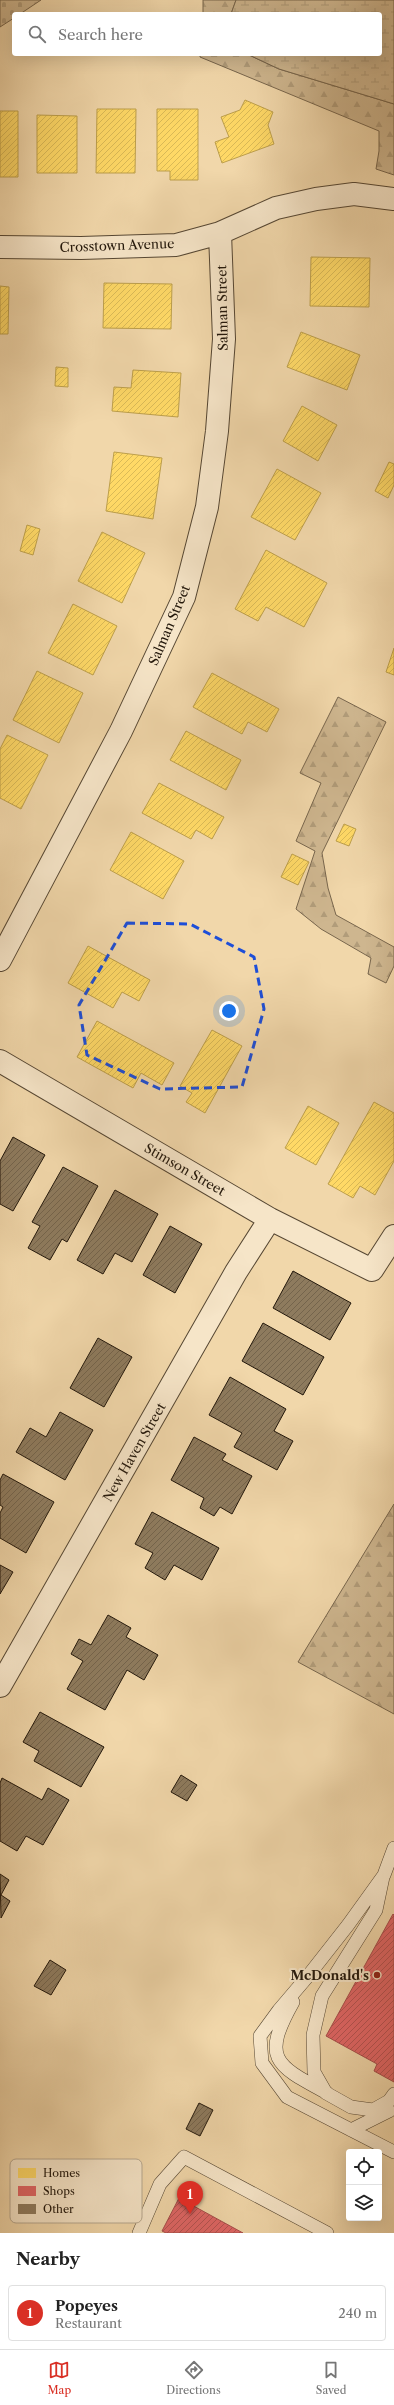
<!DOCTYPE html>
<html lang="en">
<head>
<meta charset="utf-8">
<style>
	body { margin:0; font-family:"Libre Caslon Text",serif; background:#f6f6f6; color:#222 }
	.controls { position:absolute; right:12px; bottom:12px; display:grid; overflow:hidden; border-radius:4px; box-shadow:0 4px 16px #0002 }
	.controls button { width:36px; height:36px; display:grid; place-items:center; padding:0; border:0; border-bottom:1px solid #e0e0e0; background:#fff; color:#222; font:20px sans-serif }
	.you { position:absolute; left:229px; top:1011px; width:14px; height:14px; margin:-10px; border:3px solid #fff; border-radius:50%; background:#1a73e8; box-shadow:0 0 0 6px #1a73e833 }
	.badge { display:grid; place-items:center; width:26px; height:26px; border-radius:50%; background:#d93025; color:#fff; font-size:13px; font-weight:700 }
	.pin { position:absolute; translate:-50% -33px; filter:drop-shadow(0 1px 2px #0008) }
	.pin::after { content:''; position:absolute; top:21px; width:14px; height:12px; background:inherit; clip-path:polygon(0 0,100% 0,50% 100%) }
	.list { margin:0; padding:0; list-style:none }
	h2 { display:flex; justify-content:space-between; align-items:center; height:52px; margin:0; padding:0 16px; font-size:17px }
	h2 small { font-size:13px; font-weight:400; color:#767676 }
	.list li { display:grid; grid-template-columns:26px 1fr auto; gap:12px; align-items:center; box-sizing:border-box; height:56px; margin:0 8px 8px; padding:0 8px; border:1px solid #e0e0e0; border-radius:4px }
	.list b { display:block; font-size:15px; white-space:nowrap }
	.list p { margin:0; font-size:13px; white-space:nowrap; color:#767676 }
	.list em { font-size:13px; font-style:normal; color:#767676 }
	.icon { flex:none; width:22px; height:22px; fill:none; stroke:currentColor; stroke-width:2; stroke-linecap:round; stroke-linejoin:round }
	.map { position:relative; flex:none; width:394px; height:2233px; overflow:hidden }
	.search { position:absolute; background:#fff; box-shadow:0 4px 16px #0002; left:12px; right:12px; top:12px; height:44px; display:flex; align-items:center; gap:10px; box-sizing:border-box; padding:0 14px; border-radius:4px; color:#767676; font-size:15px }
	.sheet { height:116px; background:#fff }
	nav { display:flex; justify-content:space-around; align-items:center; box-sizing:border-box; height:56px; border-top:1px solid #e0e0e0; background:#fff; font-size:11px; color:#767676 }
	nav a { display:grid; justify-items:center; gap:2px }
	nav .on { color:#d93025 }
	.map>svg:first-child { display:block }
	.forest { fill:url(#forest-firs); stroke:#78664d }
	.wetland { fill:url(#wetland-marsh); stroke:#78664d }
	.cemetery { fill:url(#cemetery-stones); stroke:#78664d }
	.homes { fill:url(#homes-hatch); stroke:#bd9f4b }
	.shops { fill:url(#shops-hatch); stroke:#a74e4b }
	.building { fill:url(#building-hatch); stroke:#22170b }
	.lines { fill:none; stroke-linecap:round; stroke-linejoin:round }
	.service-casing { stroke:#564733; stroke-width:14 }
	.minor-casing { stroke:#564733; stroke-width:24 }
	.service { stroke:#f6e5c8; stroke-width:13 }
	.minor { stroke:#f6e5c8; stroke-width:22 }
	.marked { fill:none; stroke:#1d4ed8; stroke-width:3; stroke-dasharray:8 5; stroke-linejoin:round }
	.poi-dot { fill:#8f2418; stroke:#f6e5c8; stroke-width:1.5 }
	.labels { text-anchor:middle; stroke-width:4; stroke-linejoin:round; paint-order:stroke }
	.street-label { font-size:13px; fill:#22170b; stroke:#f6e5c8 }
	.poi-label { font-size:13px; font-weight:bold; fill:#22170b; stroke:#f6e5c8; text-anchor:end }
	.key { fill:#f6e5c8; stroke:#b6a78f; stroke-width:1 }
	.key-label { font-size:11px; fill:#22170b }
</style>
</head>
<body>
<div class="map">
<svg width="394" height="2233" viewBox="0 0 394 2233">
	<defs>
		<pattern id="forest-firs" width="22" height="20" patternUnits="userSpaceOnUse"><rect width="22" height="20" fill="#ceb68f"/><path d="M5 1l3.5 6h-7zM16 11l3.5 6h-7z" fill="#b19c7a"/></pattern>
		<pattern id="wetland-marsh" width="20" height="14" patternUnits="userSpaceOnUse"><rect width="20" height="14" fill="#ceb68f"/><path d="M1 5h8M5 5V1M11 12h8M15 12V8" fill="none" stroke="#b19c7a"/></pattern>
		<pattern id="cemetery-stones" width="16" height="16" patternUnits="userSpaceOnUse"><rect width="16" height="16" fill="#ceb68f"/><path d="M2 7V4a2 2 0 0 1 4 0v3zM10 15v-3a2 2 0 0 1 4 0v3z" fill="#b19c7a"/></pattern>
		<pattern id="homes-hatch" width="6" height="6" patternUnits="userSpaceOnUse"><rect width="6" height="6" fill="#ffd966"/><path d="M-1 1l2-2M0 6l6-6M5 7l2-2" fill="none" stroke="#daba57"/></pattern>
		<pattern id="shops-hatch" width="6" height="6" patternUnits="userSpaceOnUse"><rect width="6" height="6" fill="#e06666"/><path d="M-1 1l2-2M0 6l6-6M5 7l2-2" fill="none" stroke="#b55352"/></pattern>
		<pattern id="building-hatch" width="6" height="6" patternUnits="userSpaceOnUse"><rect width="6" height="6" fill="#8e7b5e"/><path d="M-1 1l2-2M0 6l6-6M5 7l2-2" fill="none" stroke="#74644c"/></pattern>
	</defs>
	<rect width="100%" height="100%" fill="#f1d7aa"/>
	<filter id="stains"><feTurbulence type="fractalNoise" baseFrequency=".005" numOctaves="4"/><feColorMatrix values="0 0 0 0 .2 0 0 0 0 .09 0 0 0 0 .02 0 0 0 .5 -.17"/></filter>
	<radialGradient id="worn" r=".72"><stop offset=".6" stop-color="#630" stop-opacity="0"/><stop offset="1" stop-color="#630" stop-opacity=".3"/></radialGradient>
	<path class="forest" d="M203 0H236L231 14H203Z
		M200 54H247L279 69 394 104V175L376 169 379 151V131L200 57Z
		M338 697 386 722 322 853 328 888 336 915 394 947V966L386 983 368 974 371 958 321 929 296 909 315 851 296 841 321 783 300 773Z
		M394 1504V1714L298 1662Z"/>
	<path class="wetland" d="M236 0H394V104L279 69 247 54H380V14H231Z"/>
	<path class="cemetery" d="M0 0H41L20 14H14V18L0 27Z"/>
	<path class="homes" d="M245 100 273 112 268 125 274 144 222 163 215 142 229 137 221 117 240 110Z
		M97 109H136L135 173H96Z
		M157 109H198V180H170V171H157Z
		M0 111H18V177H0Z
		M37 115 77 116V173H37Z
		M311 257 370 258 369 307 310 306Z
		M104 283 172 284 171 329 103 328Z
		M0 286 9 287 8 334H0Z
		M301 332 360 355 347 390 287 367Z
		M56 367 68 368V387L55 386Z
		M133 370 181 373 178 417 112 411 114 387 131 388Z
		M302 406 337 425 318 461 283 441Z
		M114 452 162 458 153 519 106 511Z
		M389 462 394 464V485L388 498 375 491Z
		M277 469 321 493 295 540 251 517Z
		M27 525 40 529 33 555 20 551Z
		M102 532 145 553 122 603 78 581Z
		M266 550 327 583 304 627 266 607 258 621 235 609Z
		M73 604 117 626 93 675 48 653Z
		M394 648V675L386 672Z
		M37 671 83 693 59 743 13 720Z
		M212 673 279 709 267 732 248 722 242 734 193 707Z
		M186 731 241 760 226 790 170 760Z
		M7 735 48 755 21 809 0 798V749Z
		M159 783 224 817 212 839 196 830 191 839 142 813Z
		M344 824 356 829 349 846 336 841Z
		M131 832 184 861 163 899 110 870Z
		M292 854 309 862 298 885 281 877Z
		M88 946 150 980 139 1001 122 992 113 1008 68 983Z
		M97 1021 174 1063 162 1085 141 1073 133 1088 77 1057Z
		M212 1030 242 1046 205 1113 186 1102 192 1093 180 1086Z
		M374 1102 394 1113V1161L375 1195 360 1186 353 1198 328 1184Z
		M308 1106 339 1123 316 1165 285 1148Z"/>
	<path class="shops" d="M393 1914 394 1915V2082L374 2071 377 2064 326 2036Z
		M179 2198 243 2233H166L162 2231Z"/>
	<path class="building" d="M13 1137 45 1155 13 1211 0 1204V1161Z
		M63 1167 98 1186 67 1242 62 1239 50 1260 28 1248 40 1226 32 1222Z
		M115 1190 158 1214 132 1262 115 1253 103 1274 77 1260Z
		M170 1226 202 1244 175 1293 143 1275Z
		M293 1271 351 1303 330 1340 273 1308Z
		M263 1323 324 1357 303 1395 242 1361Z
		M98 1338 132 1357 104 1407 70 1388Z
		M230 1377 286 1409 274 1431 293 1441 277 1470 234 1447 242 1433 209 1415Z
		M60 1412 93 1430 65 1480 16 1452 30 1428 46 1437Z
		M194 1437 226 1454 222 1460 252 1476 232 1514 220 1507 214 1516 200 1508 204 1498 171 1480Z
		M3 1474 54 1502 26 1553 0 1538V1513L3 1507 0 1505V1480Z
		M152 1512 219 1548 202 1580 174 1565 165 1580 145 1568 153 1553 135 1544Z
		M0 1565 13 1572 0 1594Z
		M108 1615 131 1628 126 1637 158 1655 144 1680 127 1670 105 1710 67 1689 83 1661 71 1654 79 1639 91 1645Z
		M40 1712 104 1747 81 1787 34 1761 39 1751 23 1742Z
		M181 1775 197 1785 187 1801 171 1792Z
		M2 1778 42 1800 48 1788 69 1800 43 1845 26 1836 17 1851 0 1841V1783Z
		M0 1874 9 1880 1 1895 10 1901 1 1918Z
		M50 1960 66 1970 51 1995 34 1986Z
		M199 2103 213 2110 200 2136 186 2129Z"/>
	<g class="lines">
		<defs>
			<path id="service" d="M394 1848 384 1875 348 1925 308 1976 279 2010 260 2036 262 2063 287 2097 394 2152
				M383 1877 376 1910 322 1996 313 2035 314 2072 326 2093 351 2107 373 2110 389 2101 394 2094
				M293 2002C261 2059 275 2065 327 2093
				M351 2130 389 2111
				M139 2233 160 2184 184 2157 327 2233"/>
			<path id="minor" d="M0 247 81 248 176 245 220 233 276 208 316 199 354 194 394 199
				M0 960 121 731 184 597 207 507 217 431 224 339 220 233
				M0 1061 270 1219 372 1270 394 1236
				M0 1686 236 1272 270 1219"/>
		</defs>
		<use href="#service" class="service-casing"/>
		<use href="#minor" class="minor-casing"/>
		<use href="#service" class="service"/>
		<use href="#minor" class="minor"/>
	</g>
	<path class="marked" d="M127 923 190 924 254 957 264 1009 242 1087 160 1089 87 1055 79 1005Z"/>
	<circle class="poi-dot" cx="377" cy="1975" r="4"/>
	<g class="labels">
		<g class="street-label">
			<text transform="translate(117 245) rotate(-2)" y="5">Crosstown Avenue</text>
			<text transform="translate(222 308) rotate(-91)" y="5">Salman Street</text>
			<text transform="translate(169 625) rotate(-67)" y="5">Salman Street</text>
			<text transform="translate(185 1169) rotate(30)" y="5">Stimson Street</text>
			<text transform="translate(134 1452) rotate(-60)" y="5">New Haven Street</text>
		</g>
		<g class="poi-label">
			<text x="369" y="1980">McDonald's</text>
		</g>
	</g>
	<rect x="10" y="2159" width="132" height="64" rx="6" class="key"/>
	<rect x="18" y="2168" width="18" height="10" fill="#ffd966"/>
	<rect x="18" y="2186" width="18" height="10" fill="#e06666"/>
	<rect x="18" y="2204" width="18" height="10" fill="#8e7b5e"/>
	<g class="key-label">
		<text x="43" y="2177">Homes</text>
		<text x="43" y="2195">Shops</text>
		<text x="43" y="2213">Other</text>
	</g>
	<rect width="100%" height="100%" filter="url(#stains)"/>
	<rect width="100%" height="100%" fill="url(#worn)"/>
</svg>
<div class="controls">
<button><svg class="icon" aria-label="locate" viewBox="0 0 24 24"><circle cx="12" cy="12" r="6"/><path d="M12 2v4M12 18v4M2 12h4M18 12h4"/></svg></button>
<button><svg class="icon" aria-label="layers" viewBox="0 0 24 24"><path d="M12 4l9 5-9 5-9-5zM3 14l9 5 9-5"/></svg></button>
</div>
<div class="you"></div>
<div class="pin badge" style="left:190px;top:2214px">1</div>
<div class="search"><svg class="icon" aria-label="search" viewBox="0 0 24 24"><circle cx="10" cy="10" r="6"/><path d="M15 15l6 6"/></svg>Search here</div>
</div>
<section class="sheet">
<h2>Nearby<small></small></h2>
<ul class="list">
<li><span class="badge">1</span><div><b>Popeyes</b><p>Restaurant</p></div><em>240 m</em></li>
</ul>
</section>
<nav>
<a class="on"><svg class="icon" aria-label="map" viewBox="0 0 24 24"><path d="M3 6l6-2 6 2 6-2v14l-6 2-6-2-6 2zM9 4v14M15 6v14"/></svg>Map</a>
<a><svg class="icon" aria-label="directions" viewBox="0 0 24 24"><path d="M12 3l9 9-9 9-9-9zM9 14v-3h6M13 9l2 2-2 2"/></svg>Directions</a>
<a><svg class="icon" aria-label="saved" viewBox="0 0 24 24"><path d="M7 4h10v16l-5-4-5 4z"/></svg>Saved</a>
</nav>
</body>
</html>
